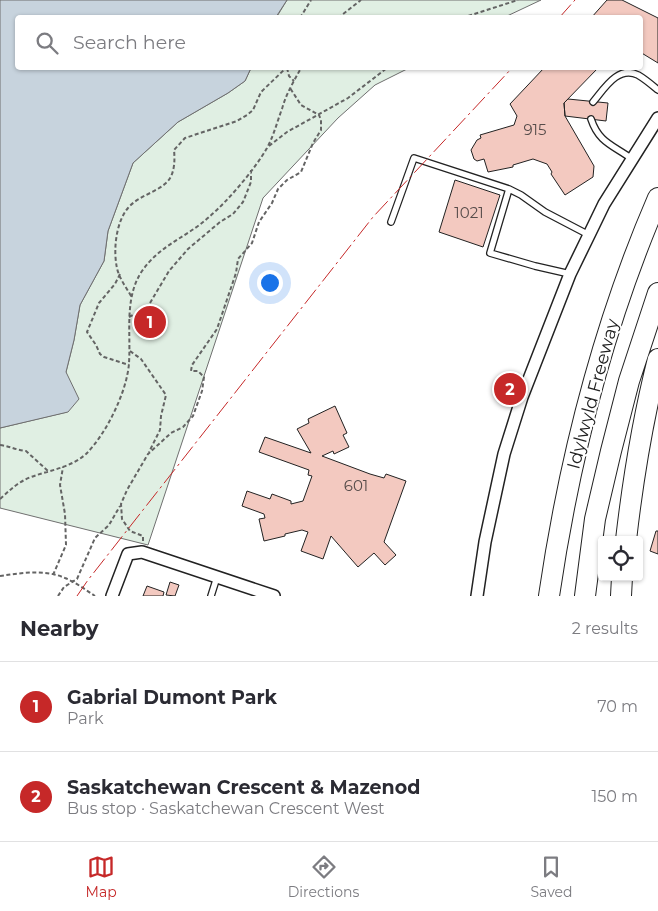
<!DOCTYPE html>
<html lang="en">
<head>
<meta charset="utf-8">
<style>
	body { margin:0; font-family:Montserrat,sans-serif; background:#f7f7f7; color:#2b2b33 }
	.controls { position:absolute; right:15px; bottom:15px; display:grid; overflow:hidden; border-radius:5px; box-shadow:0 1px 4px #0004 }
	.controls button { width:45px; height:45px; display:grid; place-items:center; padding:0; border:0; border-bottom:1px solid #e1e1e2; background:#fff; color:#2b2b33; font:25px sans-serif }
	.you { position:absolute; left:269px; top:282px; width:18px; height:18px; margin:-12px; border:4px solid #fff; border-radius:50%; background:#1a73e8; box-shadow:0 0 0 8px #1a73e833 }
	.badge { display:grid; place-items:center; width:32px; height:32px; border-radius:50%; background:#c62828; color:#fff; font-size:16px; font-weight:700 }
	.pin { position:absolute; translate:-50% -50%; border:2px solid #fff; box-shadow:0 1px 5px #0006 }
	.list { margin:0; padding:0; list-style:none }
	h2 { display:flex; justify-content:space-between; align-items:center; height:65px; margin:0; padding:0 20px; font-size:21px }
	h2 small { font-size:16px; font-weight:400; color:#7c7c81 }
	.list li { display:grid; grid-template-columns:32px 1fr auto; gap:15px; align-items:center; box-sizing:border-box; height:90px; padding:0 20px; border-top:1px solid #e1e1e2 }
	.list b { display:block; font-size:19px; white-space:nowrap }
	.list p { margin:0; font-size:16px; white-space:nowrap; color:#7c7c81 }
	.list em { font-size:16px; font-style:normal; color:#7c7c81 }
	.icon { flex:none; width:28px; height:28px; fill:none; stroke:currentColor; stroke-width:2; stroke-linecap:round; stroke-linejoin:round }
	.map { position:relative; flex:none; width:658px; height:596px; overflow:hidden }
	.search { position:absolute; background:#fff; box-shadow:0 1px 4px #0004; left:15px; right:15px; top:15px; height:55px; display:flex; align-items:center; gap:12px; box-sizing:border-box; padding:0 18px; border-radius:5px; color:#7c7c81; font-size:19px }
	.sheet { height:245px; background:#fff }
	nav { display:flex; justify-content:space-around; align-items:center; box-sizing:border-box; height:70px; border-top:1px solid #e1e1e2; background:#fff; font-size:14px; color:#7c7c81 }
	nav a { display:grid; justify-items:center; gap:2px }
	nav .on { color:#c62828 }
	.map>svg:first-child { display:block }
	.green { fill:#e0efe3; stroke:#6f6f6f }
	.water { fill:#c7d3dd; stroke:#6f6f6f }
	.building { fill:#f3c9c0; stroke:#222 }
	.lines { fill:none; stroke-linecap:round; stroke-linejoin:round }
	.service-casing { stroke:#222; stroke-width:8 }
	.minor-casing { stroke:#222; stroke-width:14 }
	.motorway-casing { stroke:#222; stroke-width:22 }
	.path { stroke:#646464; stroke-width:2; stroke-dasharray:4 2.5; stroke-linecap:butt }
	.service { stroke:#fff; stroke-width:5.5 }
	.minor { stroke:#fff; stroke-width:11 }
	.motorway { stroke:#fff; stroke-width:20 }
	.power { stroke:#c62828; stroke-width:1; stroke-dasharray:18 4 2.5 4; stroke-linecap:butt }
	.labels { text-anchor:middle; stroke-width:4; stroke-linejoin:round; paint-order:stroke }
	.number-label { font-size:15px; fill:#564c4a }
	.street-label { font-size:18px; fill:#222; stroke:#fff }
</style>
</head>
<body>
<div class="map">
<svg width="658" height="596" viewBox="0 0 658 596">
	<rect width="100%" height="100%" fill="#fff"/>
	<path class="green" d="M287 0H541L505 17 276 18Z
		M251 68H409L375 85 338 118 263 198 148 545 0 508V428L67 412 66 372 74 340 80 305 104 261 108 231 133 163 178 122 228 93 245 81Z"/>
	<path class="water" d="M0 0H287L276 17 18 18V68H251L245 81 228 93 178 122 133 163 108 231 104 261 80 305 74 340 66 372 79 399 68 412 0 428Z"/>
	<path class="building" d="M607 0H622L658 18V63L640 52V18H591Z
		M544 68H598L564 103 565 116 594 166 593 177 565 195 551 174 552 172 547 164 533 159 513 165V167L488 172 484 159 477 161 474 159 471 150 477 140 481 138 480 135 514 125 517 116 510 104Z
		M568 99 608 103 606 121 565 116 564 103Z
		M455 180 500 195 483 247 439 232Z
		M335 406 347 433 343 435 349 447 334 454 333 451 322 456 370 474 384 478 386 474 406 481 384 542 396 555 385 565 374 553 358 567 331 536 323 559 301 551 308 532 302 530 285 534V536L264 541 259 519 265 518 264 514 242 506 247 491 270 499 272 494 291 501V504L303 501 312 476 308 475 309 470 259 452 265 437 311 453 297 429 309 423 308 419Z
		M656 531H658V554L650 551Z
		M170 582 179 585 175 596 166 595Z
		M147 586 164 592 163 596H143Z"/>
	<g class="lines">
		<defs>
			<path id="service" d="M593 102C604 89 618 65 638 75 645 79 652 85 658 90
				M591 119C599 143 613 145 632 159
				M509 189 490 253 535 266 570 274
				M391 222 414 158 509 189 521 195 545 212 589 235
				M211 596 217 577"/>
			<path id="minor" d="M112 596 128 554 142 552 274 596
				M477 596 485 542 504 454 522 397 570 274 589 235 604 204 658 118"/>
			<path id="motorway" d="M626 540C633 479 643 418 658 359
				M549 596C569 460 603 325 658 198
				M585 596 595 519 611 451 629 381 658 293
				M621 596 622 577"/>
		</defs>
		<use href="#service" class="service-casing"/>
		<use href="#minor" class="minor-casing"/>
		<use href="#motorway" class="motorway-casing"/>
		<path class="path" d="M300 18 311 0
			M338 18 361 0
			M462 18 518 0
			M287 68 289 76 294 81
			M269 146 287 132 348 98 387 68
			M120 274 115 284 99 303 87 332 96 345 100 354 104 357 129 365
			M131 296C126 287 119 278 117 268 113 250 116 222 128 208 138 196 155 193 166 183 175 175 175 160 174 150L185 138 237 121 247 115 253 110 261 92 286 68
			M129 317 147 308 169 271 188 249 220 222 233 214 243 202 251 182V170
			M130 351 141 359 166 395 161 416 160 430 149 452
			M0 445C9 446 16 450 26 451L48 471
			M0 499C10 490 18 482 31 477 50 470 70 468 86 454 106 434 127 392 129 363 131 332 124 298 142 271 161 244 186 238 209 217 228 201 255 169 267 148 274 135 277 122 282 109 286 94 294 81 301 68
			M143 541V536L130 531 122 519 121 504 127 490 148 454 171 433 183 427 193 416 202 391 204 377 198 371H191L192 365 217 329 236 273 238 259 252 243 259 222 272 203 278 189 287 180 301 172 313 143 321 130V120L319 115 301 105 290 88
			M53 575 66 545 65 514 60 485 63 467
			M0 576C21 573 45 569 65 578 75 582 86 590 95 596
			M58 596 64 587 77 579 95 538 109 525 120 506"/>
		<use href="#service" class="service"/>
		<use href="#minor" class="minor"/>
		<use href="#motorway" class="motorway"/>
		<path class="power" d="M559 18 575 0
			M77 596 88 580 373 217 512 68"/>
	</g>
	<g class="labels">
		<g class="number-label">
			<text x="535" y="135">915</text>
			<text x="469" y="218">1021</text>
			<text x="356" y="491">601</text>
		</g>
		<g class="street-label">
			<text transform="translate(593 394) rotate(-75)" y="6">Idylwyld Freeway</text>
		</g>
	</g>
</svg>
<div class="controls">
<button><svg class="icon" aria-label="locate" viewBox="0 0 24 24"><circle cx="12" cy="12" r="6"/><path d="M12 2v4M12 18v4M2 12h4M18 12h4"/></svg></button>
</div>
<div class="you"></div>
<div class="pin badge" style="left:150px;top:322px">1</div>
<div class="pin badge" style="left:510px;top:389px">2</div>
<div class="search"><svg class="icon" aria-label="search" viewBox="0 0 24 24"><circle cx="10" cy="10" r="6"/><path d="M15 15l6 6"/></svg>Search here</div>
</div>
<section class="sheet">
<h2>Nearby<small>2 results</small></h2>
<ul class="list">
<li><span class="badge">1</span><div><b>Gabrial Dumont Park</b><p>Park</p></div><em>70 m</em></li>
<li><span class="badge">2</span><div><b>Saskatchewan Crescent &amp; Mazenod</b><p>Bus stop · Saskatchewan Crescent West</p></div><em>150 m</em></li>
</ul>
</section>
<nav>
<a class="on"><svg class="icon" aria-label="map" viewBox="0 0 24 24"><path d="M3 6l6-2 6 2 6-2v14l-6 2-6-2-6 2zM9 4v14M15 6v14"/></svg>Map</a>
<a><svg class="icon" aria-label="directions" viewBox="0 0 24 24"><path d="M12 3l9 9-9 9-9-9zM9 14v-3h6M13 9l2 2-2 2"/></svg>Directions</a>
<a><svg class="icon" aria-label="saved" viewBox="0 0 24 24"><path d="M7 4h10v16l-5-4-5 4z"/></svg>Saved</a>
</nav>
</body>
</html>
